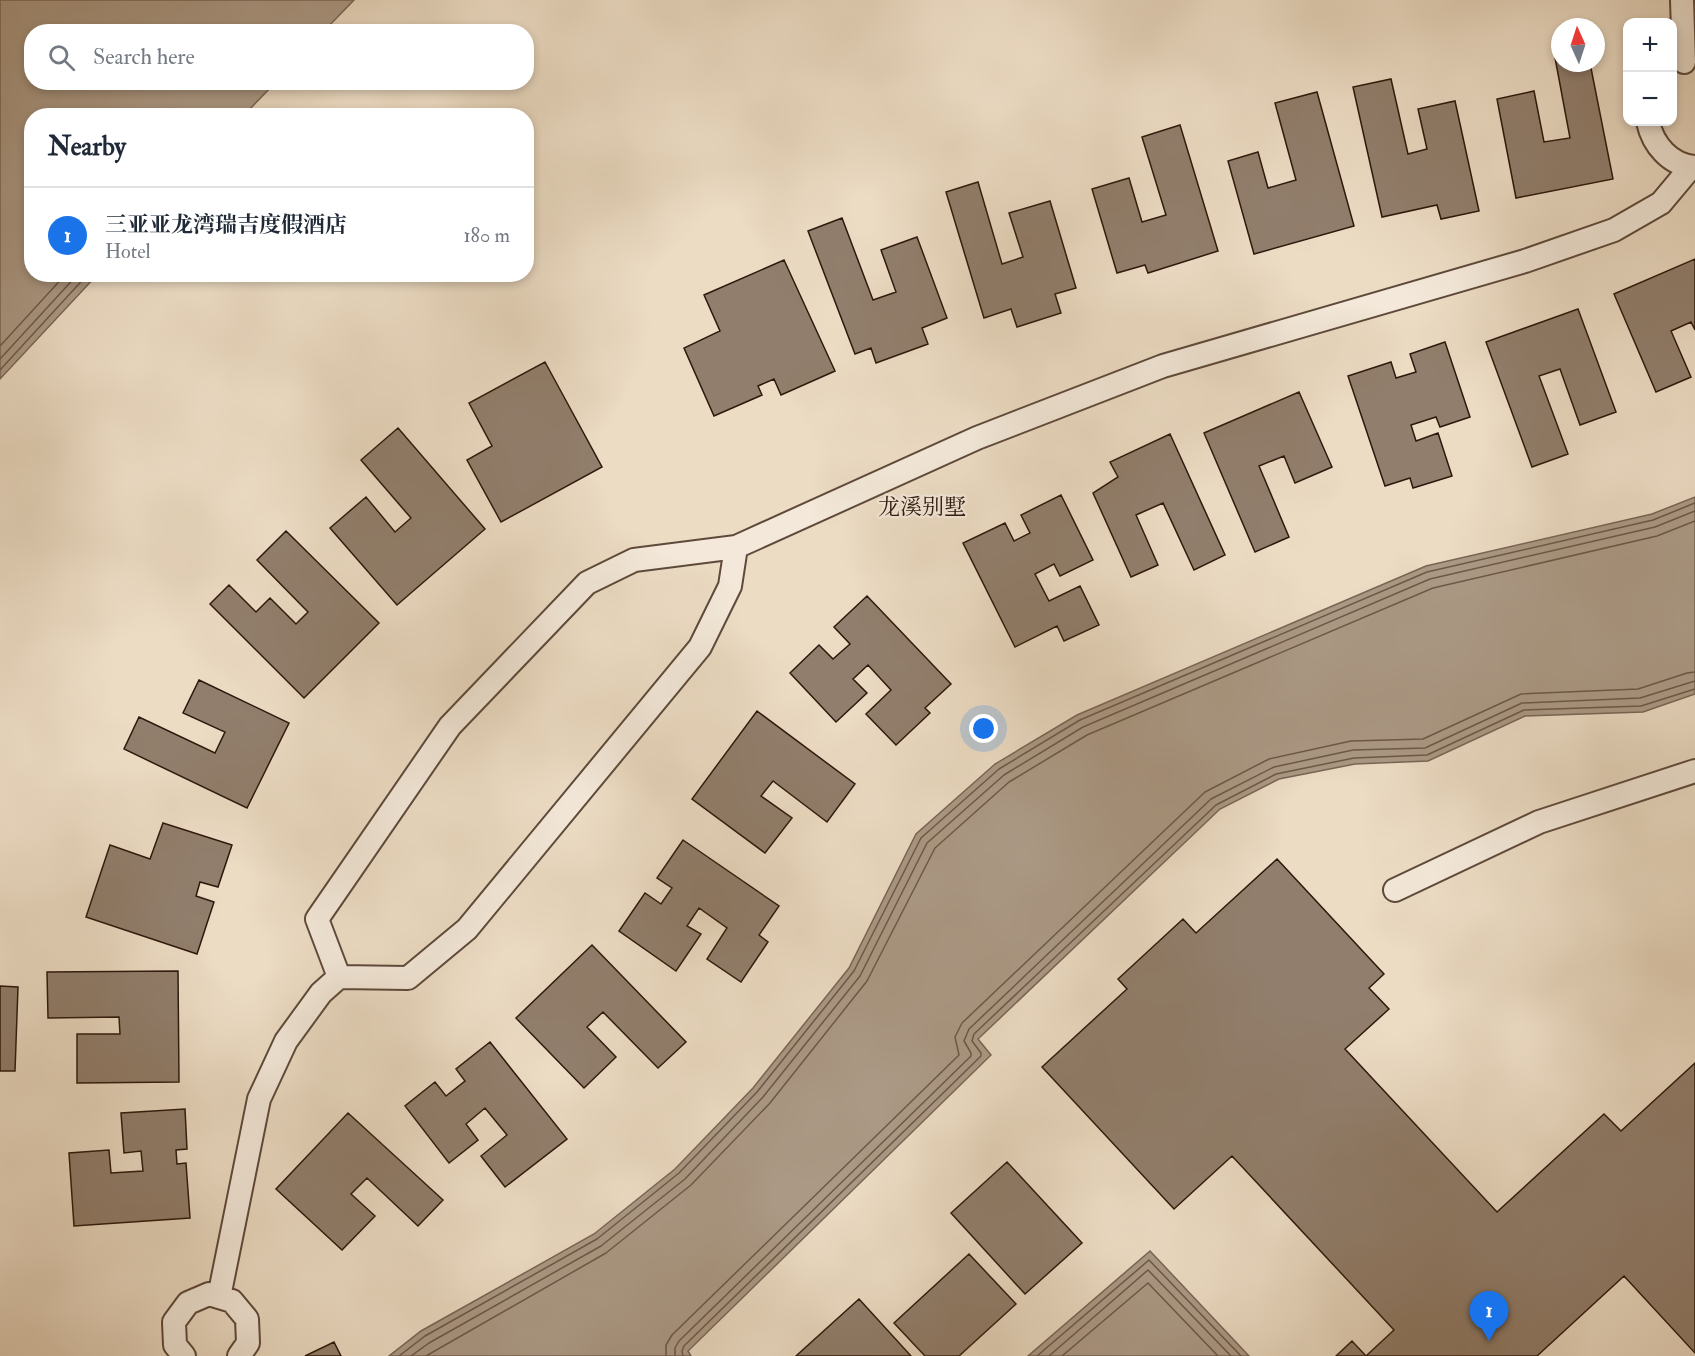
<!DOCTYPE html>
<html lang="en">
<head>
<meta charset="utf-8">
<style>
	body { margin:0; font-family:"IM FELL Double Pica","Noto Serif SC",serif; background:#f2f2f3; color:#1f2937 }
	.controls { position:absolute; right:18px; top:18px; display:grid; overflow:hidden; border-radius:12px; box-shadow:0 3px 9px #0003 }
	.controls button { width:54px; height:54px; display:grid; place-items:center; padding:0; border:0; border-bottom:2px solid #e0e1e3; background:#fff; color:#1f2937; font:30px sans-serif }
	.compass { position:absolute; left:1551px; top:18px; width:54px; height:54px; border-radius:50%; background:#fff; box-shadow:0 3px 9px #0003; rotate:357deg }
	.you { position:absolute; left:984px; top:729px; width:21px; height:21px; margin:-15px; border:4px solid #fff; border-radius:50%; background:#1a73e8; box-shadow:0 0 0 9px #1a73e833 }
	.badge { display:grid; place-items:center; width:39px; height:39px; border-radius:50%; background:#1a73e8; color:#fff; font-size:20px; font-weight:700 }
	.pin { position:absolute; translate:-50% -50px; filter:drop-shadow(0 2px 3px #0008) }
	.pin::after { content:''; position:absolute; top:32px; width:21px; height:18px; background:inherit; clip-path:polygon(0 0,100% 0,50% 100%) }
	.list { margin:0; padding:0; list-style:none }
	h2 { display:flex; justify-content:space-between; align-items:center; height:78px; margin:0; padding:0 24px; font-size:26px }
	h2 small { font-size:20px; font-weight:400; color:#747a83 }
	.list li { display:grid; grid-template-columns:39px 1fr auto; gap:18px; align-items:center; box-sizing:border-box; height:96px; padding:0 24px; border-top:2px solid #e0e1e3 }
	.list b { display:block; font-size:22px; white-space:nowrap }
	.list p { margin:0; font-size:20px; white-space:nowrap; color:#747a83 }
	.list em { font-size:20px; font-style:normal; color:#747a83 }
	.icon { flex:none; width:33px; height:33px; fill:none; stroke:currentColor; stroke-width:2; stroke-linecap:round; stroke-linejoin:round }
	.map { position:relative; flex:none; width:1695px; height:1356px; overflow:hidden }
	.search { position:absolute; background:#fff; box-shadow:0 3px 9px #0003; left:24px; top:24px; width:510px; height:66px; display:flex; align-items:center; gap:15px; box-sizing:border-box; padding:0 21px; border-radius:24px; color:#747a83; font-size:22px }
	.panel { position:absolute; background:#fff; box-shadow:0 3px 9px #0003; left:24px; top:108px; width:510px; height:174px; border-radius:24px }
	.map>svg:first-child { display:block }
	.water { fill:#ab9985; stroke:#796555; stroke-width:1.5 }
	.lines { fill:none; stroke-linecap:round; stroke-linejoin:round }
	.shore { stroke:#6c5848; stroke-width:1.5 }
	.building { fill:#917e6c; stroke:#2e180c; stroke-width:1.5 }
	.street-casing { stroke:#5e493a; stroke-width:26 }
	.street { stroke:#f3e8d9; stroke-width:22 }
	.labels { text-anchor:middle; stroke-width:4.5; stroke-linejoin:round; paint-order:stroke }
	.neighbourhood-label { font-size:22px; fill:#2e180c; stroke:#f3e8d9 }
</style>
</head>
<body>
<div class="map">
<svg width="1695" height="1356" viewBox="0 0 1695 1356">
	<rect width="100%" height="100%" fill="#ecdcc4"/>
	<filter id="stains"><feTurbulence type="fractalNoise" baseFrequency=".00333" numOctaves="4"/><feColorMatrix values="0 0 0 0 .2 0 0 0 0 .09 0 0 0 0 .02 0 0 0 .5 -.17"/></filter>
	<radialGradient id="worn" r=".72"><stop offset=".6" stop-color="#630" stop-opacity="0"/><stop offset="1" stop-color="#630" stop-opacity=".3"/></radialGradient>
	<path class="water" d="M0 0H354L324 31 32 32V82L275 83 244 115 32 116V274L97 275 0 379Z
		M1695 497V694L1643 712 1525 716 1428 761 1355 764 1279 779 1220 809 978 1039 991 1055 688 1351 691 1356H389L421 1331 594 1234 675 1169 753 1088 849 968 916 834 995 764 1077 715 1426 566 1652 514Z
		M1150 1251 1249 1356H1028Z"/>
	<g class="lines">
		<path class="shore" d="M0 346 66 274
			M0 359 78 274
			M0 370 88 274
			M399 1356 425 1336 597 1239 679 1173 757 1092 854 971 921 838 999 769 1080 720 1427 572 1653 520 1695 503
			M411 1356 429 1343 601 1246 685 1179 763 1097 860 976 927 843 1004 775 1083 727 1430 579 1655 527 1695 511
			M426 1356 606 1253 691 1185 770 1103 867 981 935 848 1009 782 1087 735 1433 588 1657 536 1695 521
			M666 1356V1345L672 1335 959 1055 955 1037 962 1023 1205 792 1269 759 1351 741 1423 739 1521 694 1638 689 1687 673 1695 672
			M675 1356V1348L679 1341 971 1056V1053L964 1041 969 1029 1211 799 1274 767 1353 750 1425 748 1522 703 1640 698 1695 681
			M683 1356 682 1351 684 1346 981 1056V1053L972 1041 974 1034 1216 805 1276 774 1354 758 1427 755 1524 710 1641 706 1695 689
			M1037 1356 1149 1260 1241 1356
			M1049 1356 1148 1270 1231 1356
			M1062 1356 1148 1283 1218 1356"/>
	</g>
	<path class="building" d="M1560 45V63H1590L1613 179 1516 198 1497 99 1534 91 1544 142 1570 138 1553 47Z
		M1391 79 1408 154 1427 149 1418 109 1455 101 1479 211 1441 219 1437 205 1382 217 1353 87Z
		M1317 92 1354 226 1254 254 1228 161 1258 152 1268 188 1296 180 1275 103Z
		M1180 125 1218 251 1148 273 1145 265 1117 273 1092 189 1129 178 1142 222 1166 215 1142 137Z
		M978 182 1002 264 1023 257 1009 213 1050 201 1076 288 1055 294 1061 313 1017 327 1011 309 984 318 946 192Z
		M842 218 873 300 896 292 881 250 917 237 947 318 922 328 928 344 876 363 871 348 855 354 808 231Z
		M1695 259V330L1691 322 1671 331 1691 377 1656 392 1614 294Z
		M784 260 835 371 781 395 774 379 758 386 762 395 714 416 684 348 720 331 704 295Z
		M1578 309 1616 412 1580 425 1560 369 1539 376 1568 454 1532 467 1486 342Z
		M1445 342 1470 417 1440 427 1436 417 1411 425 1416 441 1438 433 1452 476 1413 488 1410 478 1385 486 1348 376 1391 362 1396 378 1416 372 1410 354Z
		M545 362 602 467 501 522 467 460 492 446 469 403Z
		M1299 392 1332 467 1295 483 1284 456 1259 466 1289 537 1255 552 1204 433Z
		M398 428 485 529 397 605 330 528 366 497 395 532 411 518 361 460Z
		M1170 434 1225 555 1194 570 1163 503 1136 515 1158 565 1131 577 1093 493 1118 477 1110 462Z
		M1061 495 1093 560 1060 576 1054 564 1035 574 1049 601 1080 586 1099 625 1064 641 1057 626 1015 647 963 543 1005 523 1014 541 1030 533 1021 515Z
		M286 531 379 623 304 698 210 604 229 585 256 612 270 598 296 624 308 612 257 560Z
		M867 596 951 684 925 708 930 713 896 745 866 714 891 690 868 665 853 679 867 693 836 722 790 673 819 645 833 659 850 644 834 627Z
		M199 680 289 723 247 808 124 749 139 717 215 753 225 732 183 713Z
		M757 711 855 784 827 822 773 781 761 796 792 818 765 853 692 799Z
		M163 823 232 845 218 887 200 882 196 896 214 902 197 954 86 917 110 845 150 859Z
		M683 840 779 906 759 935 768 942 741 982 707 959 727 928 699 908 687 926 701 934 676 971 619 931 645 893 661 904 672 888 657 878Z
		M1277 859 1384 974 1369 988 1389 1009 1345 1049 1497 1212 1604 1114 1621 1131 1695 1063V1353L1624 1276 1537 1356H1336L1352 1341 1366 1356 1394 1330 1232 1156 1174 1209 1042 1067 1127 989 1118 979 1183 919 1196 933Z
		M592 945 686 1042 658 1068 603 1012 587 1027 616 1057 584 1088 516 1018Z
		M178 971 179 1082 77 1083V1034H120L119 1017 48 1018 47 972Z
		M0 986 18 987 15 1071H0Z
		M490 1042 567 1139 505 1187 481 1156 507 1135 485 1108 466 1124 478 1140 449 1163 405 1106 435 1082 446 1096 465 1081 456 1069Z
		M185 1109 187 1149 176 1150 177 1164 186 1163 190 1218 74 1226 69 1153 109 1150 111 1173 143 1171 141 1151 124 1153 121 1113Z
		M348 1113 443 1200 418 1226 367 1178 351 1194 375 1216 342 1250 276 1189Z
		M1007 1162 1082 1243 1025 1294 951 1213Z
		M969 1254 1016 1304 959 1356H925L894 1323Z
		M859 1299 911 1356H796Z
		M334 1342 341 1356H305Z"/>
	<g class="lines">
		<defs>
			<path id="street" d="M1682 0 1684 62
				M1648 122C1653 145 1670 165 1695 167
				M1395 890 1539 822 1695 771
				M339 977 317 919 450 726 587 583 634 560 736 547 977 438 1163 366 1525 261 1614 230 1661 203 1691 167
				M219 1297 259 1099 286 1041 321 993 339 977 408 978 467 929 700 647 730 586 736 547
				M184 1356 175 1345 174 1322 188 1303 209 1294 232 1301 247 1319 248 1343 239 1356"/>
		</defs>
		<use href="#street" class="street-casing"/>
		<use href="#street" class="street"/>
	</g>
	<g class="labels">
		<g class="neighbourhood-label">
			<text x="922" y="514">龙溪别墅</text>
		</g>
	</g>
	<rect width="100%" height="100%" filter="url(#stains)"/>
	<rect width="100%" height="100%" fill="url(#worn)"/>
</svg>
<div class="controls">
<button>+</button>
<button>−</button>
</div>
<svg class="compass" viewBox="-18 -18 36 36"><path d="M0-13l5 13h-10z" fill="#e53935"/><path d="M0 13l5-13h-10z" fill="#747a83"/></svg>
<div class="you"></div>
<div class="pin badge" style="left:1489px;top:1341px">1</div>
<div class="search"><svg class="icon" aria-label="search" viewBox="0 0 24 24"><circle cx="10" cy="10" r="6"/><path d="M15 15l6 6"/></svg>Search here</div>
<section class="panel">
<h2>Nearby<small></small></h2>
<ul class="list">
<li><span class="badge">1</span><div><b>三亚亚龙湾瑞吉度假酒店</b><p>Hotel</p></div><em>180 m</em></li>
</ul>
</section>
</div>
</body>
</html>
